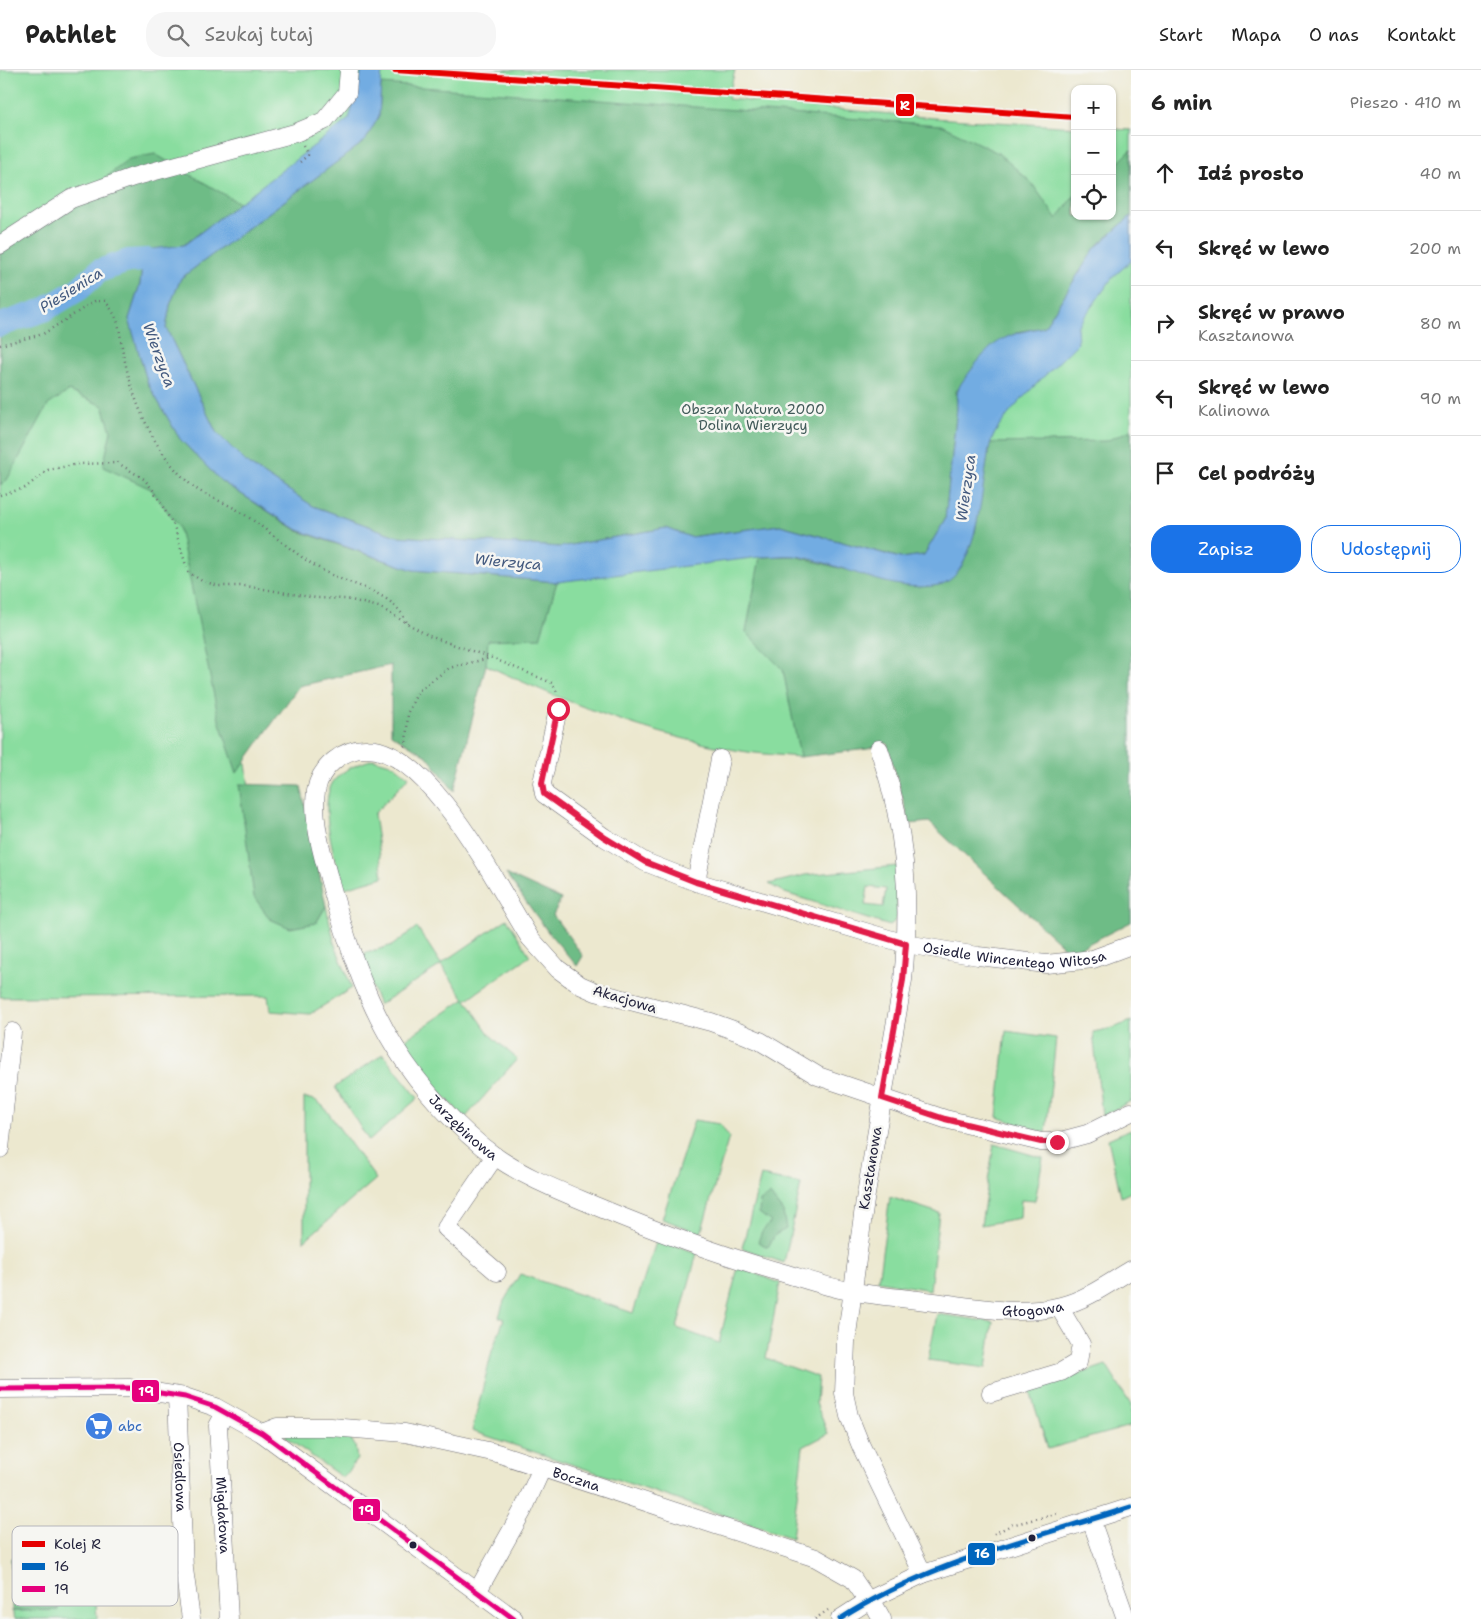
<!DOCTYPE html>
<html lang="pl">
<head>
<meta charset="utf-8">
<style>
	body { margin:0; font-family:"Shantell Sans",sans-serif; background:#f6f6f6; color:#222 }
	.controls { position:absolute; right:15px; top:15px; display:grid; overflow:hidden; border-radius:10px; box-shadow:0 1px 4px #0004 }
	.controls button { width:45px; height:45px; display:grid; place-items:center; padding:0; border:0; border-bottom:1px solid #e0e0e0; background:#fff; color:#222; font:25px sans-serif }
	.stop { position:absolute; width:15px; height:15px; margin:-11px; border:4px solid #e11d48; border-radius:50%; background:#fff }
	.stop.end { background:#e11d48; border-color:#fff; box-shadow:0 1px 5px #0008 }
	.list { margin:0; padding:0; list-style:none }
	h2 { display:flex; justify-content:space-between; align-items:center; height:65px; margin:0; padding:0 20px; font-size:21px }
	h2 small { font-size:16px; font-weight:400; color:#767676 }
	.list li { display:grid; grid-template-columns:32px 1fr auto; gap:15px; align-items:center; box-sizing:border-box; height:75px; padding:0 20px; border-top:1px solid #e0e0e0 }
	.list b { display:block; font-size:19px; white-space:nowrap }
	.list p { margin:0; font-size:16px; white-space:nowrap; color:#767676 }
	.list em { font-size:16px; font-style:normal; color:#767676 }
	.actions { display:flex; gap:10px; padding:15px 20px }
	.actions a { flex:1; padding:11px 0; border:1px solid #1a73e8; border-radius:20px; text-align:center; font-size:18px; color:#1a73e8 }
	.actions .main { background:#1a73e8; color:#fff }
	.icon { flex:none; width:28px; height:28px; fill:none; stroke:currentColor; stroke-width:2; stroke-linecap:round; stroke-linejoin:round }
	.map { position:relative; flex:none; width:1131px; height:1549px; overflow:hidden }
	header { display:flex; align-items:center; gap:30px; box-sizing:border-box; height:70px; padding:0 25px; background:#fff; border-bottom:1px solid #e0e0e0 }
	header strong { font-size:24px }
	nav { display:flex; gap:28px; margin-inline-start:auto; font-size:18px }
	.search { width:350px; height:45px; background:#f6f6f6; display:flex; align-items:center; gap:12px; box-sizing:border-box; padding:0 18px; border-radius:20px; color:#767676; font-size:19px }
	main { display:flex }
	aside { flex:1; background:#fff }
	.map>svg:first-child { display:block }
	.green { fill:#89dd9f; stroke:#56806d; fill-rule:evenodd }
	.forest { fill:#6ebc86; stroke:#486f60 }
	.water { fill:#72ace2; stroke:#4a678e }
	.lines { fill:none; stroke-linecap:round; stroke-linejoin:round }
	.river { stroke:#72ace2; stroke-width:24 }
	.minor-casing { stroke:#69676f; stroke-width:19 }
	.path { stroke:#69676f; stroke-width:2.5; stroke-dasharray:1 4; stroke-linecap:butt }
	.minor { stroke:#fff; stroke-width:18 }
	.bus-1-casing { stroke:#f6f6f2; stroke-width:9 }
	.bus-2-casing { stroke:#f6f6f2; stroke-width:9 }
	.bus-1 { stroke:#0065bd; stroke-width:5 }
	.bus-2 { stroke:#e5007d; stroke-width:5 }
	.rail-1-casing { stroke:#f6f6f2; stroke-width:10 }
	.rail-1 { stroke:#e50000; stroke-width:6 }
	.route { stroke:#e11d48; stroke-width:6 }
	.bus-dot { fill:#22223b; stroke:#f6f6f2; stroke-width:2 }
	.labels { text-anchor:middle; stroke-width:5; stroke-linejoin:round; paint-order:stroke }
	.park-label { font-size:14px; fill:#415a59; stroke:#f6f6f2 }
	.street-label { font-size:14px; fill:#22223b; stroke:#f6f6f2 }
	.shop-label { font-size:14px; fill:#366cbe; stroke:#f6f6f2; text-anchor:start }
	.water-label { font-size:15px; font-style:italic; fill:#42597e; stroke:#f6f6f2 }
	.key { fill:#f6f6f2; stroke:#b6b6bb; stroke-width:1 }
	.key-label { font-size:14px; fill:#22223b }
	.line-badge { stroke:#f6f6f2; stroke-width:2 }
	.badge-label { font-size:14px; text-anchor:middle; font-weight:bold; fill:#fff }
</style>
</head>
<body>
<header>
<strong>Pathlet</strong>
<div class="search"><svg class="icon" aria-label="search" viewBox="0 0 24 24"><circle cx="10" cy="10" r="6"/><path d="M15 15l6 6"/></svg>Szukaj tutaj</div>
<nav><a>Start</a><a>Mapa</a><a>O nas</a><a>Kontakt</a></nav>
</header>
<main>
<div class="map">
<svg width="1131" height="1549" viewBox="0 0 1131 1549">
	<rect width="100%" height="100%" fill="#f6f6f2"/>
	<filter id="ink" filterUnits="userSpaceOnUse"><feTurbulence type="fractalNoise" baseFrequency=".02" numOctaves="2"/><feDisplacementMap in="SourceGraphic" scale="10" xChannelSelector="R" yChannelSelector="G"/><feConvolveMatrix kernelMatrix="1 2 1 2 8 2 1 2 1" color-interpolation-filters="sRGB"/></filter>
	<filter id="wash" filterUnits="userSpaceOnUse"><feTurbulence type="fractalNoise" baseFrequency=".0096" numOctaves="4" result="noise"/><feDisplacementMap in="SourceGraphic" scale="20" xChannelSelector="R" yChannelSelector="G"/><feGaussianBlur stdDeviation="1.12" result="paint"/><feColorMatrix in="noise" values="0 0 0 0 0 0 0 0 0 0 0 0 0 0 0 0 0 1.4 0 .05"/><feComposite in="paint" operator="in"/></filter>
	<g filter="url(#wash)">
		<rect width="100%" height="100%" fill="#ece8cf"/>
		<path class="green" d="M0 0H735L728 29 934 48 1075 57V146H1112V59L1131 60V493L797 672 800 687C778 685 756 684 735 680 648 664 566 633 486 595V593L323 577 245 685 264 841 316 853 326 836 335 875 352 918 310 944 270 941 268 926 0 927Z
			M373 689 394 695 409 707 374 744 383 807 342 819C337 792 317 736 333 712 342 699 359 694 373 689Z
			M897 796V848L890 856 785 823 769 814 805 805ZM868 817 886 819 883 837 865 835Z
			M507 849 530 886 466 930 490 965 517 989 465 1048 432 1014 400 973 465 929 441 895 379 935 359 885 393 875 417 857 441 894Z
			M1131 951V1031L1102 1046 1093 962 1113 958Z
			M1006 961 1056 968 1046 1063 997 1047Z
			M383 984 418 1028 369 1071 335 1017Z
			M304 1028 315 1030 324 1037 376 1109 304 1171Z
			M694 1050 720 1054 729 1067 701 1163 662 1149Z
			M1131 1059V1122L1121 1127 1108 1069Z
			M994 1074 1043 1088 1035 1131 1021 1130 1020 1148 981 1155Z
			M761 1106 801 1114 784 1193 742 1178Z
			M890 1127 939 1143 930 1220 878 1211Z
			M657 1169 697 1183 677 1258 719 1273 738 1197 780 1213 766 1288 818 1307 816 1333 828 1364 803 1377 792 1468 472 1361 492 1281 504 1249 499 1247 504 1231 520 1204 633 1243Z
			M937 1244 993 1252 986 1298 928 1290Z
			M1106 1295 1131 1335V1356L1048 1379 1030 1321Z
			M288 1360 350 1367 355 1376 357 1389 343 1408 285 1367Z
			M56 1486H93L97 1549H15L12 1541 58 1540Z"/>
		<path class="forest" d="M381 14 941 55 998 83 1031 112 1057 149 1075 125V146H1112V94L1119 92 1131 80V146L1095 178 1044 257 1017 262 956 321 957 338 945 450 924 485 901 488 780 455 690 467 666 458 560 477 396 466 313 436 248 394 216 362 166 258 170 235 181 208 365 71 379 46Z
			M155 84 239 133 184 175 144 181 140 214 129 249 148 314 180 369 221 411 298 461 413 500 557 512 540 568 488 570 486 595 454 721 427 686 391 664V595L299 616 237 703 219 650 179 457 151 419 103 397 111 361 103 336 69 321 48 335 7 410 0 415V181L74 133 129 89Z
			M1131 360V852L1070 883 929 752 910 754 887 673 868 679 800 687 783 600 746 562 760 487 794 486 907 516 975 463 990 373 1106 371Z
			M239 714 301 716 326 836 316 853 290 858 270 849 254 827Z
			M506 804 561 829 553 845 583 886 577 896 548 862Z
			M770 1125 783 1142 786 1159 775 1165 768 1177 758 1172 762 1161 771 1152 759 1143 760 1131Z
			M56 1486 58 1540 12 1541 11 1488Z"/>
		<path class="water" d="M362 0H382L379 46 365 71 181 208 170 235 166 258 216 362 248 394 313 436 396 466 560 477 666 458 690 467 780 455 900 488 924 485 945 450 957 338C956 317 959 316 972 299 994 269 1007 264 1044 257L1095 178 1131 146V191L1113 207 1077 257 1078 273C1057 295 996 348 990 375 982 409 979 506 939 515 892 525 840 492 795 486 784 485 771 487 760 487L557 512 413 500 298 460 221 411 180 369 148 314 129 249 140 214 144 180 184 175 349 49Z"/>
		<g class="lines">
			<path class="river" d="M0 255 44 240 79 219 99 201 128 191 148 190 170 200"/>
		</g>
	</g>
	<g filter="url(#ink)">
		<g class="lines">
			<defs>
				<g id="minor">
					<path d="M0 175 71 129 133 107 295 63 324 51 347 23 349 0"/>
					<path id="s1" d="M558 639 542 713 544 724 604 767 645 792 696 812 906 874 978 886 1046 894 1093 889 1131 875"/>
					<path d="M879 679C906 757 911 828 903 910L865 1130 846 1272 844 1323 849 1346 861 1376 923 1504"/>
					<path d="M696 812 720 689"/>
					<path id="s2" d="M1131 1042 1087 1064 1057 1072H1041L945 1049 818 1006 760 971 736 961 711 952 596 922 580 915 558 899 530 868C498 818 431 680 367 679 343 678 320 697 316 721 312 750 322 783 330 812 346 869 364 927 395 977 420 1017 458 1060 496 1087 528 1109 563 1122 598 1137 660 1163 723 1186 787 1204 807 1210 828 1217 849 1221 877 1226 905 1228 934 1232 975 1237 1020 1247 1061 1236 1086 1230 1109 1213 1131 1200"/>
					<path d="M0 1079 12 962"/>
					<path d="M495 1086 446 1158 497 1202"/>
					<path d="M0 1319 129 1318 185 1327 215 1337 262 1363 514 1549"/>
					<path d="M991 1323 1061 1302 1078 1292 1081 1274 1059 1237"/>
					<path id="s3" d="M177 1326 184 1499 191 1549"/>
					<path id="s4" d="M225 1343 218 1356 229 1549"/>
					<path id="s5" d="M262 1363 277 1357H331L405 1363 497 1383 816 1488 853 1509 868 1531"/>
					<path d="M1091 1450 1126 1549"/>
					<path d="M477 1522 523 1440 542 1398"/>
					<path d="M871 1529 882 1549"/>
					<path d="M840 1549 871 1529 923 1504 1131 1437"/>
				</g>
			</defs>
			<use href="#minor" class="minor-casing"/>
			<path class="path" d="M300 92 308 85 303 76
				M0 275 43 264 95 231H105C123 253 118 261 124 287 134 335 156 387 195 418 209 428 228 433 242 443 270 461 294 484 322 500 351 517 392 519 407 553
				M0 425 25 418 48 400 78 394 118 393 144 409 153 420 174 456 188 502 202 511 219 516H246L316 528 347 529 379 537 429 566 492 588 552 613 558 624
				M404 676 406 674 408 642 418 621 449 598 490 588
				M994 1464 1011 1455 1060 1443
				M815 1549 828 1540"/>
			<use href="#minor" class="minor"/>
			<defs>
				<path id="bus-1" d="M840 1549C928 1492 1032 1469 1131 1437"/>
				<path id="bus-2" d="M0 1319 129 1318 185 1327 215 1337 262 1363 514 1549"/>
			</defs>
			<use href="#bus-1" class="bus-1-casing"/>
			<use href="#bus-2" class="bus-2-casing"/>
			<use href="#bus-1" class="bus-1"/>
			<use href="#bus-2" class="bus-2"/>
			<defs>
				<path id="rail-1" d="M395 0 1075 47"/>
			</defs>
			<use href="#rail-1" class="rail-1-casing"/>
			<use href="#rail-1" class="rail-1"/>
		</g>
	</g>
	<g class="lines" filter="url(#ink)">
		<path class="route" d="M558 639 542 713 544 724 604 767 645 792 696 812 906 874 903 910 882 1028 945 1049 1041 1072H1057"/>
	</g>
	<defs>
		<symbol id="supermarket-disc" viewBox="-11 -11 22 22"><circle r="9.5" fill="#3f7fe0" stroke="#f6f6f2"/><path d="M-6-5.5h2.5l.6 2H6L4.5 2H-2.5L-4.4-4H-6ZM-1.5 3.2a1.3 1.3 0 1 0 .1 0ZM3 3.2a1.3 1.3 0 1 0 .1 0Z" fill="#fff"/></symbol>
	</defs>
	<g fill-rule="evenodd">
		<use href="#supermarket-disc" x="83" y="1340" width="32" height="32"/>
	</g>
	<g class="bus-dot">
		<circle cx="1032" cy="1468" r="4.5"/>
		<circle cx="413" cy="1475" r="4.5"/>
	</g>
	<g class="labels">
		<g class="park-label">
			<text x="753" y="344">Obszar Natura 2000<tspan x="753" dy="16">Dolina Wierzycy</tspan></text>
		</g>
		<g class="street-label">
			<text dy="5" stroke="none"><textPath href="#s1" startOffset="592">Osiedle Wincentego Witosa</textPath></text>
			<text transform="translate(625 929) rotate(17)" y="5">Akacjowa</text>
			<text dy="5" stroke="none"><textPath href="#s2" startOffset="1360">Jarzębinowa</textPath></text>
			<text transform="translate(870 1098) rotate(-81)" y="5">Kasztanowa</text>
			<text dy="5" stroke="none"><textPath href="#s2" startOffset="1968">Głogowa</textPath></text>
			<text dy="5" stroke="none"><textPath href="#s3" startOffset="81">Osiedlowa</textPath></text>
			<text dy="5" stroke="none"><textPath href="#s5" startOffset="322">Boczna</textPath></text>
			<text dy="5" stroke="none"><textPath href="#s4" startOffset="104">Migdałowa</textPath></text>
		</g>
		<g class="shop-label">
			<text x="118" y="1361">abc</text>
		</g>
		<g class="water-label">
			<text transform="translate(71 220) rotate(-32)" y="5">Piesienica</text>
			<text transform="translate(159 285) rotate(70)" y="5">Wierzyca</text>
			<text transform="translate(966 418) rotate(-82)" y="5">Wierzyca</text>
			<text transform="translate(508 492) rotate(5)" y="5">Wierzyca</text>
		</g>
	</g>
	<rect x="12" y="1456" width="166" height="80" rx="8" class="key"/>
	<rect x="22" y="1471" width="23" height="6" fill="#e50000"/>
	<rect x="22" y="1493" width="23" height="7" fill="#0065bd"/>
	<rect x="22" y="1516" width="23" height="6" fill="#e5007d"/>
	<g class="key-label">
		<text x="54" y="1479">Kolej R</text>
		<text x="54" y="1501">16</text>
		<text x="54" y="1524">19</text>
	</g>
	<g class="line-badge">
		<rect x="895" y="23" width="20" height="24" rx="5" fill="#e50000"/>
		<rect x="131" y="1309" width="29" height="24" rx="5" fill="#e5007d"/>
		<rect x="352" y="1428" width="29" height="24" rx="5" fill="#e5007d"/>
		<rect x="967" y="1472" width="29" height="24" rx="5" fill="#0065bd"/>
	</g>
	<g class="badge-label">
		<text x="905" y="40">R</text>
		<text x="146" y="1326">19</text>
		<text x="366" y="1445">19</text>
		<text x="982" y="1488">16</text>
	</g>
</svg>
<div class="controls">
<button>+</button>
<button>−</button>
<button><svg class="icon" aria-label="locate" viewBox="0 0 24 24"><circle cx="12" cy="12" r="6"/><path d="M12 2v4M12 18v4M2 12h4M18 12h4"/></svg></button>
</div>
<div class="stop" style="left:558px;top:639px"></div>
<div class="stop end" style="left:1057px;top:1072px"></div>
</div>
<aside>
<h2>6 min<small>Pieszo · 410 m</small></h2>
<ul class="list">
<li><svg class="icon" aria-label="ahead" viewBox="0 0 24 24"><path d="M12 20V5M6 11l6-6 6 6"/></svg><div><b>Idź prosto</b></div><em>40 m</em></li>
<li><svg class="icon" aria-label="left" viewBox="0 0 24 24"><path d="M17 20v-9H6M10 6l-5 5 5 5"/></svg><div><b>Skręć w lewo</b></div><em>200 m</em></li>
<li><svg class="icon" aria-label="right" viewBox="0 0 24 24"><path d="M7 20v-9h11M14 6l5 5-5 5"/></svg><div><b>Skręć w prawo</b><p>Kasztanowa</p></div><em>80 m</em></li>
<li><svg class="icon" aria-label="left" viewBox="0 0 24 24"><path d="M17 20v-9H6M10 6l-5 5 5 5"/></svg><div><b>Skręć w lewo</b><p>Kalinowa</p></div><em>90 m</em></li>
<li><svg class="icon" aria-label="arrive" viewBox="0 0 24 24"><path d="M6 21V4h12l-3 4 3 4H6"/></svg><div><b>Cel podróży</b></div></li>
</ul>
<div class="actions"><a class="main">Zapisz</a><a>Udostępnij</a></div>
</aside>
</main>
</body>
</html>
